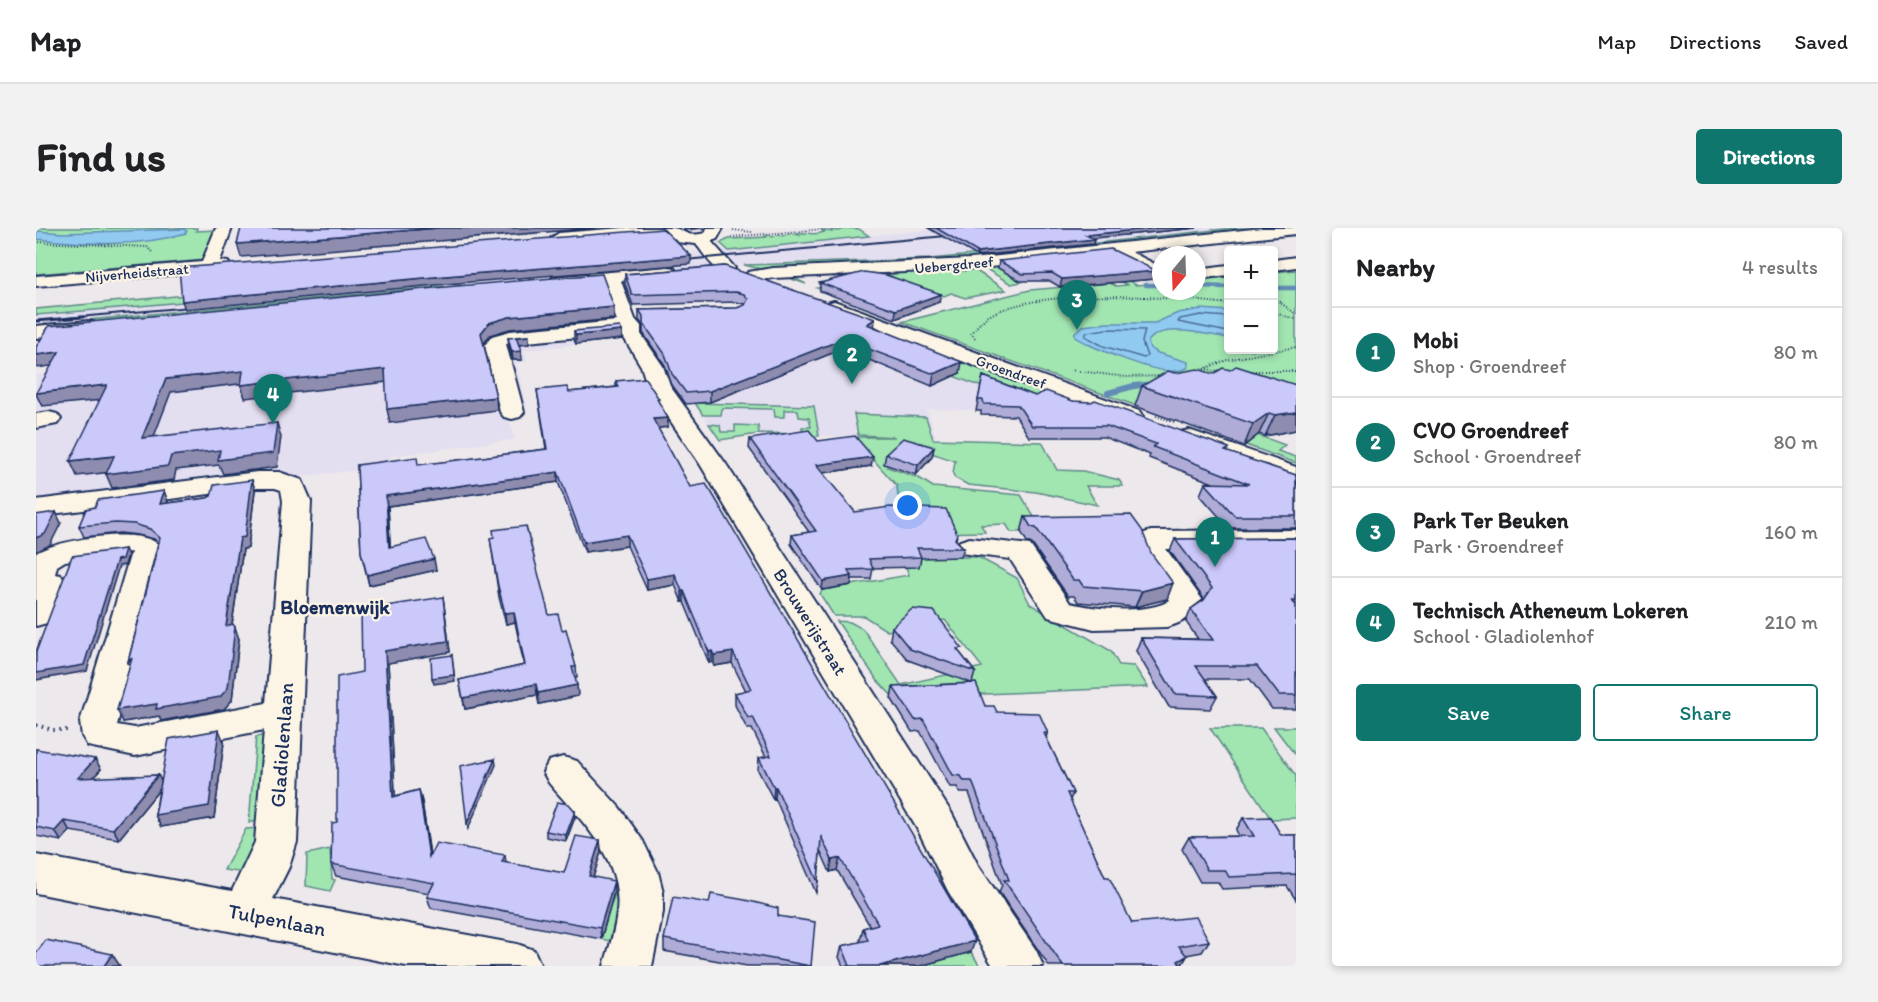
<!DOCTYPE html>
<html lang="en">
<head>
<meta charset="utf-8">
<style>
	body { margin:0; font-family:Itim,sans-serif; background:#f2f2f2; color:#202124 }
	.controls { position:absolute; right:18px; top:18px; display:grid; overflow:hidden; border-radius:6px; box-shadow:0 3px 9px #0003 }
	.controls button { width:54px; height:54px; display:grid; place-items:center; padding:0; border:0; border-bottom:2px solid #e0e0e0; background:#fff; color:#202124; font:30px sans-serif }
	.compass { position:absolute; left:1116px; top:18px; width:54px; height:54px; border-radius:50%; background:#fff; box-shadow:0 3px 9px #0003; rotate:199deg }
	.you { position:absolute; left:872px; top:278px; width:21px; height:21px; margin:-15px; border:4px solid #fff; border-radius:50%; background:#1a73e8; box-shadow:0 0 0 9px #1a73e833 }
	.badge { display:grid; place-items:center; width:39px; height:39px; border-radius:50%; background:#0f766e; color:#fff; font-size:20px; font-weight:700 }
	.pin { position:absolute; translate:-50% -50px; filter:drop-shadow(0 2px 3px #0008) }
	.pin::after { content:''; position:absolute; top:32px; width:21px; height:18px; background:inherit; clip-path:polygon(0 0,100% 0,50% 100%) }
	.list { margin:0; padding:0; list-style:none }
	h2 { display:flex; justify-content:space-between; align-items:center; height:78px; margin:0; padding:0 24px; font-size:26px }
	h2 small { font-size:20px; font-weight:400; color:#757577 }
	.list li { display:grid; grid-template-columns:39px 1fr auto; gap:18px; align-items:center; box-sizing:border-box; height:90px; padding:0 24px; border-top:2px solid #e0e0e0 }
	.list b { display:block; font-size:22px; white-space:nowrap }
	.list p { margin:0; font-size:20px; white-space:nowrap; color:#757577 }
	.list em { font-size:20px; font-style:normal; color:#757577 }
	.actions { display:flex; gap:12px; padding:18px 24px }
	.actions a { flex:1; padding:14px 0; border:2px solid #0f766e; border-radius:6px; text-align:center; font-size:21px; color:#0f766e }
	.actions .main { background:#0f766e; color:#fff }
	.map { position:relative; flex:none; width:1260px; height:738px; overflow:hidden; border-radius:6px }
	header { display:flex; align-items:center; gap:36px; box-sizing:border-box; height:84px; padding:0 30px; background:#fff; border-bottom:2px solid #e0e0e0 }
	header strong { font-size:28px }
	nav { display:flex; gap:33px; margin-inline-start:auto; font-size:21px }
	.intro { display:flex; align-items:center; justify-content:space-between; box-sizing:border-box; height:144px; padding:0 36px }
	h1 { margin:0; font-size:42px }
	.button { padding:15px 27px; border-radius:6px; background:#0f766e; color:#fff; font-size:21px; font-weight:700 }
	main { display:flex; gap:36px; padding:0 36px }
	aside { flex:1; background:#fff; border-radius:6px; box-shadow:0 3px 9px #0003 }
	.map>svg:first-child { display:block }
	.built { fill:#e3def0 }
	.green { fill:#a1e5b1; stroke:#5e8a88; stroke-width:1.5 }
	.water { fill:#91caf0; stroke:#628cb6; stroke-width:1.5 }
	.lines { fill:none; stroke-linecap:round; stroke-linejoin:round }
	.shore { stroke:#4a6d98; stroke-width:1.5 }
	.stream-far1 { stroke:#628cb6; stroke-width:4.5 }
	.stream { stroke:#628cb6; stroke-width:6 }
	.minor-casing { stroke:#1b2f5e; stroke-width:4 }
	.path-far1 { stroke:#1b2f5e; stroke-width:2; stroke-dasharray:1 2; stroke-linecap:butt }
	.path { stroke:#1b2f5e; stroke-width:4; stroke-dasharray:1.5 4.5; stroke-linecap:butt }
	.minor { fill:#fcf5e5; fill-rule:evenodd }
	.rail-far1 { stroke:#1b2f5e; stroke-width:2 }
	.rail { stroke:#1b2f5e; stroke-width:3 }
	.wall { fill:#afacd7; stroke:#1b2f5e; stroke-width:1.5 }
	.shaded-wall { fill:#8e8caf; stroke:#1b2f5e; stroke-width:1.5 }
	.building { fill:#cbc8fa; stroke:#1b2f5e; stroke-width:1.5 }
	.labels { text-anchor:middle; stroke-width:4.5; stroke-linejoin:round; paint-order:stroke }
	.far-street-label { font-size:15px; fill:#1b2f5e; stroke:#fcf5e5 }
	.street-label { font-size:18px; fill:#1b2f5e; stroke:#fcf5e5 }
	.neighbourhood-label { font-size:20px; font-weight:bold; fill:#1b2f5e; stroke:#fcf5e5 }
	.near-street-label { font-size:21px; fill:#1b2f5e; stroke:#fcf5e5 }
</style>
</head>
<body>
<header>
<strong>Map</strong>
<nav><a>Map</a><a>Directions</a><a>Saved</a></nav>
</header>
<div class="intro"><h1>Find us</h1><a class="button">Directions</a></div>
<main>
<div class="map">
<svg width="1260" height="738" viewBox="0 0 1260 738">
	<rect width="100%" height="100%" fill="#ede8eb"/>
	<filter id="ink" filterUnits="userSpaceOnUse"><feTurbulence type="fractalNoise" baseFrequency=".0167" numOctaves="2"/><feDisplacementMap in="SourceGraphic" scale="12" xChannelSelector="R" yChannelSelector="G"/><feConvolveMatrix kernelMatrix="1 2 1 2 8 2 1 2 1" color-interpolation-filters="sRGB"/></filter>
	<g filter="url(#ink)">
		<path class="built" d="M914 0H1197L894 31 655 40 410 62 408 58 0 97V87Z
			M826 96 1025 171 991 188 946 187 944 182 891 181 900 211 722 206 684 212 632 134Z
			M573 97 581 112 488 122 491 133 480 135 491 178 469 182 479 211 355 228 354 239 265 248 246 246 206 247 0 270V147Z"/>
		<path class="green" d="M0 0H161L160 3 181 2 170 32 0 46Z
			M811 0 823 1 833 8 693 23 684 15 693 11 730 9 729 8 734 7 736 9 744 6 746 8 755 5 763 7 761 5C771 4 778 8 788 4L785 2 796 4 795 2 803 3Z
			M1197 0H1247L1003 25 997 22Z
			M989 22 995 25 993 28 729 42 708 37 894 31Z
			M647 27 82 80 0 87V81L542 31Z
			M1051 28 1100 57 1125 55V63H1161V52L1192 49V122H1238V44L1260 42V159L1116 169 1249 217 1242 223 1260 229V235L866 94 994 62 1074 55 1080 58 1091 57 1074 47 977 49 986 54 975 56 945 38Z
			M934 39 970 62 929 70 915 65 908 68 901 66 852 87 781 60 791 57 868 55 855 48 831 45 798 49 789 47 763 49 760 51 770 56 747 48Z
			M408 58 410 62 0 101V97Z
			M869 112 1025 171 972 169 917 148 923 145Z
			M659 175 778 178 783 208 722 206 684 212 673 196 684 197 685 204H699V197L722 198 723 205 767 206 766 199H775L773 190 763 189 762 182H748V189H739L738 181 686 180 685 187H667Z
			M818 186 890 189 897 211 1006 214 1021 242 1047 243 1083 252 1087 258H1050L1061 277 1000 264 932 257 919 250 917 246 919 233C892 224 872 213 851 239L883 250 897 259 985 267 1007 304H975L970 296 945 297 949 304 894 305 862 268 861 258 817 209H859L822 207Z
			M866 329H942L981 350 994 376 1075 423 1083 437 1098 438 1112 459 858 470 841 452 801 393 814 394 827 401 865 457 946 439 909 392 851 403 828 388H798L784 366 786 362 873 347Z
			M1238 499H1260V528Z
			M1174 500H1225L1260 548V590L1235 591Z
			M233 507 224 592 213 595 220 509Z
			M223 600 222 613 208 645 188 642 210 601Z
			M294 621 296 651 299 652 294 663 270 658 271 626Z
			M585 644 584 715 565 711Z
			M935 724 944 738H884Z"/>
		<path class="water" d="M147 1 151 3 150 5C101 20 50 16 0 11L1 3 27 5Z
			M1165 81 1192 83V110C1172 107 1124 93 1112 114L1114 120 1122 125 1152 134V140C1148 141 1143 143 1138 143 1118 145 1057 120 1039 109V104L1047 98 1071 95H1119L1142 85Z"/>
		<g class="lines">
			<path class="shore" d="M1192 89 1165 87 1144 91 1142 94 1192 104
				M1071 101 1109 102 1106 114 1111 128 1108 130 1067 118 1049 108 1051 104Z"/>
			<path class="stream-far1" d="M1110 57H1125
				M1161 58 1192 59
				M1238 60H1260"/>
			<path class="stream" d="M1072 165 1098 158 1119 156"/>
			<defs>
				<path id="minor" d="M180 0H196L184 33 192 34 195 38 192 42 0 58V48L166 34Z
					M587 0C603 0 621 0 637 0 651 2 648 10 669 5L671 0H687L681 11 675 13 699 40 696 44C680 48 669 27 660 16L639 14 628 6 523 15 515 10 523 5Z
					M1226 0H1260V6L1095 24 1125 39V51L1076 26 935 41 737 50 718 53 712 52 709 48 712 44 737 40 935 31Z
					M1260 29V39L1238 42V32Z
					M1192 37V47L1161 51V41Z
					M632 39 638 40 641 44 638 48 585 53 599 91 605 98V106L627 138 634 158 690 236 915 584 942 637 1000 722 1007 738H957L912 663 883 604 664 236 612 160 605 138 585 105 470 116 488 184 484 189 476 191 468 189 464 184 449 117 456 108 474 103 581 93 568 55 523 58 517 57 514 53 517 49Z
					M798 73 1103 183 1107 188 1103 193 1095 195 1087 193 791 83 789 79 791 75Z
					M53 93 60 95 63 99 60 103 0 110V98Z
					M13 184 21 186 25 191 21 196 0 200V186Z
					M1153 202 1260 239V256L1144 214 1141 209 1144 204Z
					M221 244H243L266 252 275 273 261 614 253 639 237 671 481 716 498 722 505 738H370L0 665V627L196 663 219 614 228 502 99 528 52 518 46 508 44 494 95 324 29 333 21 338 19 346 25 347 29 354 11 395 0 398V325C22 312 109 296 126 320L81 497 99 500 230 475 247 273 245 262 239 260H221L0 288V272Z
					M1260 302V320L1130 321 1168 374C1159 387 1146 395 1131 399L1058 401 1012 389 974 331 924 325 919 319 924 313 934 310 994 317 1034 375C1060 381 1112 387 1134 372 1124 356 1093 323 1105 306L1115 303Z
					M527 529 541 533 583 579 607 613 622 644 627 664V684L616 738H568C573 720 579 703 581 684 587 630 545 593 513 555L507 544 513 533Z"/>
			</defs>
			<use href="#minor" class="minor-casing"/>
			<path class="path-far1" d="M697 2 716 4
				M695 9 799 0
				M0 14 111 19 117 25
				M327 19 504 5
				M1142 69 1164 65
				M1238 70 1260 86
				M1238 85 1260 91
				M939 110 935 105C940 100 945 93 951 89 1000 58 1135 69 1192 76
				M1168 141 1191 132 1260 119
				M1034 142 1090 149 1125 148
				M1159 143 1167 141 1184 143
				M1213 143H1260
				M1120 188 1138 194"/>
			<path class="path" d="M0 497 17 502H33"/>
			<use href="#minor" class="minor"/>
			<path class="rail-far1" d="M638 33 921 7
				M31 90 166 78"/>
			<path class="rail" d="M0 93 47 89"/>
		</g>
		<path class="wall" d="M892 0H1161L1056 10 1058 11 1057 16 941 28Z
			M963 33 1119 51 1024 59 1014 53H984L962 40Z
			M689 38 838 98 924 145 896 158 821 127 819 116 674 174 650 176 636 157 629 137 607 105V98L603 92V82L701 80 709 77 708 76 700 74 597 77 589 56V46Z
			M784 55 903 74 859 91 784 63Z
			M538 103H586V111L540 116 538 112Z
			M472 110 493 116 483 117 486 132H477L473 118Z
			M1139 145 1177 146 1260 157V202L1229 208 1223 206 1208 218 1099 178 1106 158Z
			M947 148 999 168 1037 173 1193 220 1191 224 1260 247V300H1193L1164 267 1169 255H1177L1113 230 1114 227 1068 209H993L980 188 945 187V183H940Z
			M580 153 623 176 632 190V199L622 200 654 259 935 724 884 738H807L803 729 806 718 825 714 824 712 827 700 834 698 801 642 794 644 784 622 782 654 780 665 739 570 737 571 722 542 723 530 730 529 716 501H711L699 477V465L710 463 696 435 678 438 676 434 673 435 648 374H646L639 357 611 362 591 318 549 324 522 254 352 278 354 319 400 342 333 357 325 324 321 237H383L510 221 501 162 533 164 580 159Z
			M714 211 782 213 835 238 786 245 819 284 921 306 920 312 928 320 925 329 885 330 883 339 837 340 835 351H816L815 357 786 362 755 316 756 307 773 304 713 220Z
			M898 219 896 229 880 247 848 236 850 226Z
			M216 252 219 262 212 320 207 321 196 397 203 411 196 472 188 481 125 493 123 488 87 494 94 438 92 434 122 315 118 311 102 307 84 305 48 309 43 298 128 263 132 274 131 275 171 270Z
			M989 289 1131 371 1099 379 1042 374 1038 368H1032L996 316 991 314 985 304Z
			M454 310 513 387 526 402 540 439 541 450H539L542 468 503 476 501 467 429 481 423 452 488 437 479 394 470 396 463 369Z
			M1260 310V481H1236L1214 451H1169L1181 468 1174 481 1133 479 1100 423 1105 410 1162 411 1150 394 1155 381 1168 371 1134 323 1139 311Z
			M407 369 414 424 352 435 359 568 383 562 386 574 394 627H469L470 635 528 645 564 612 565 624 557 649 578 664 565 711 395 680 391 669 393 665 300 648 295 636 301 594 326 444Z
			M856 399 924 425 939 444 936 455 949 478 961 484 1012 505 1010 509 1037 565 1034 572 1069 649 1096 695 1173 713 1166 724 1150 727 1151 728 1145 738H1013L963 664 966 657 933 565H924L921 559H914L884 503 876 504 855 470 857 459 935 455 872 432 854 411Z
			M188 514 178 590 125 599 119 587 123 562 83 611 34 603 25 613 0 608V521L65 541 57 550 122 547 125 553Z
			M539 583V589L530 613 510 609V603Z
			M1207 590 1245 607H1260V672L1251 658 1186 661 1182 654H1164L1146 621 1153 609 1203 608 1200 602Z
			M742 688 775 738H711L628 723V711Z"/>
		<path class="shaded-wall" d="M402 0H560L205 29 201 16Z
			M648 0H669L648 2Z
			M1120 0H1161L1049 11 1050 7Z
			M1058 11 1057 16 941 28V24Z
			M655 28V36L410 56 149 81 146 73 409 48Z
			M1121 43 1119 51 1024 59 1026 51Z
			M905 66 903 74 859 91 860 82Z
			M578 79V91L474 101 454 107 447 117 445 105 453 95 473 89Z
			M839 91 838 101 831 96Z
			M586 103V111L540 116V107Z
			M820 106 819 116 674 174V163Z
			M493 108V116L481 117 480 109Z
			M485 123 486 132H477L476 124Z
			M23 124 28 136 1 140 0 127Z
			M926 134 924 145 896 158 898 146Z
			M349 141 351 154 209 170 205 157Z
			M207 143 211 155 135 164 112 224 106 210 130 151Z
			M71 157 76 171 6 178 0 166V165Z
			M460 169 461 182 354 195 351 181Z
			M1260 184V202L1229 208 1239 187Z
			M1233 185 1223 206 1208 218 1217 196Z
			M632 190V199L617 201V191Z
			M241 195 245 209 241 239 187 246 183 237 140 242 138 252 76 260 70 246 135 228Z
			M898 219 896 229 880 247 882 237Z
			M78 228 84 243 41 248 34 233Z
			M837 229 835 238 779 246 780 237Z
			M522 244V254L352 278 355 330 353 319 350 268Z
			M216 252 219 262 212 320 207 321 194 409 190 398 204 310Z
			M128 263 132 274 128 287 124 276Z
			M20 284 25 295 14 317 0 324V310Z
			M591 307V318L549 324 548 314Z
			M89 321 92 327 89 337 83 338 51 443 0 452V445Z
			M398 331 400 342 333 357 331 347Z
			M639 346V357L611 362V351Z
			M816 348 815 357 786 362 787 353Z
			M1137 355 1131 371 1099 379 1106 363Z
			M646 363H648V374H646Z
			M407 369 414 424 352 435 360 580 357 569 349 423Z
			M478 384 479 394 470 396 469 385Z
			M199 399 203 411 196 472 188 481 125 493 123 488 87 494 81 482Z
			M676 423V434L673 435V424Z
			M697 424 696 435 678 438V427Z
			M416 427 419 453 398 456 396 450Z
			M500 456 501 467 429 481 427 470Z
			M541 457 542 468 503 476 502 465Z
			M183 502 188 514 178 590 125 599 119 587Z
			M59 531 65 541 48 560 42 550Z
			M459 531 460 537 432 601 431 595Z
			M122 547 127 557 83 611 77 601Z
			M738 559H740L739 570 737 571Z
			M383 562 386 574 396 640 393 629Z
			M539 583V589L530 613V607Z
			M28 593 34 603 25 613 19 603Z
			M564 612 565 624 554 659 553 648Z
			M804 630 801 642 794 644 796 632Z
			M578 653V664L565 711 564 700Z
			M939 713 935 724 884 738H844Z
			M76 726 84 738H68Z
			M1151 728 1145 738 1142 733Z"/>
		<path class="building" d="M205 0H402L201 16Z
			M900 0H1120L1050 7 1058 11 941 24Z
			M627 1 655 28 409 48 146 73 143 40Z
			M1075 21 1121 43 1026 51 1016 45 986 46 963 33Z
			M689 38 839 91 831 96 926 134 898 146 822 117 820 106 674 163 650 165 636 146 629 126 607 95V88L603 82 701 80 709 77 712 71 708 66 700 64 596 67 589 46Z
			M828 44 850 47 905 66 860 82 784 55Z
			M566 46 578 79 473 89 453 95 445 105 460 169 351 181 349 141 205 157 207 143 130 151 106 210 241 195 237 225 182 232 184 222 135 228 132 238 70 246 78 228 34 233 71 157 0 165 23 124 0 127V119L13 98 409 59Z
			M584 99 586 103 540 107 538 103Z
			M493 108 480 109 485 123 476 124 472 110Z
			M1200 138 1260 157V184L1239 187 1233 185 1217 196 1106 158 1132 143 1139 145 1162 141 1177 146 1187 140 1194 142Z
			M947 148 999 168 1010 163 1037 173 1055 174 1059 172 1193 220 1189 223 1260 247V288H1199L1169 255 1213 256 1117 219 1120 216 1071 198H996L982 177 948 176 947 172H942Z
			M609 150 623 171H621L632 190 617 191 654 259 670 256 676 265 939 713 844 738H814L806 718 832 712 827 700 842 696 804 630 796 632 785 608 782 654 740 559H738L723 530 735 528 717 489 712 490 699 465 715 461 697 424 678 427 676 423 673 424 648 363H646L639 346 611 351 591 307 548 314 522 244 350 268 353 319 390 311 398 331 331 347 325 324 321 237 381 229 382 237 511 221 501 162 531 159 533 164 582 159 580 153Z
			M773 202 782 213 819 208 837 229 780 237 819 284 854 279 910 281 921 306 919 311 928 320H881L885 329 833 331 837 341 812 342 816 348 787 353 756 307 780 303 714 211Z
			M867 210 898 219 882 237 850 226Z
			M216 252 209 309 204 310 190 398 197 396 199 399 192 460 184 469 120 481 121 476 81 482 96 430 92 434 124 310 114 301 98 296 80 295 43 298 50 281 59 279 62 272 128 263 124 276 171 270 175 268 178 257Z
			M20 284 9 306 0 310V287Z
			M1095 287 1106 302 1115 325 1137 355 1106 363 1047 358 1043 352H1037L1000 300 995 299 989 289Z
			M490 298 513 387 522 386 526 402 530 401 540 439H536L541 457 502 465 500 456 427 470 423 452 489 437 478 384 469 385 462 358 454 310 458 309 457 302Z
			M1260 310V373H1256L1260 377V467H1243L1221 438H1160L1181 468 1139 466 1105 410 1177 412 1155 381 1168 372 1176 360 1139 311Z
			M89 321 86 331 81 332 48 437 0 445V424L36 328Z
			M407 369 412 413 349 423 357 569 383 562 393 629 400 615 469 627 466 634 528 645 540 608 564 612 553 648 578 653 564 700 391 669 398 655 295 636 296 595 301 594V449L326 444 325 382Z
			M876 381 898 383 926 420 921 421 939 444 874 421 856 399Z
			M416 427 418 447 396 450 395 430Z
			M940 455 949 478H958L961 484 1003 485 1012 505H1008L1037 565H1031L1069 649H1073L1096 695 1160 689 1173 713 1143 718 1151 728 1142 733 1145 738H1027L968 652H973L936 553H928L925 548 917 547 887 491 879 492 857 459Z
			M183 502 173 578 119 587 133 511Z
			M0 521 59 531 42 550 122 547 77 601 28 593 19 603 0 599Z
			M459 531 431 595 424 538Z
			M521 574 533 576 539 583 530 607 510 603Z
			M1234 589 1245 607H1260V647L1259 646 1193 649 1189 642H1171L1153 609 1218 608 1207 590Z
			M675 666 709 672 742 680V688L779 694 775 738 628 711 637 669 673 675Z
			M10 712 76 726 68 738H69H0V725Z"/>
	</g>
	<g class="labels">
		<g class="far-street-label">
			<text transform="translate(918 37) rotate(-5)" y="5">Uebergdreef</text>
			<text transform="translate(101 45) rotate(-5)" y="5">Nijverheidstraat</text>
			<text transform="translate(975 144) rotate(20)" y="5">Groendreef</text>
		</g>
		<g class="street-label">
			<text transform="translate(774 394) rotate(58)" y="6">Brouwerijstraat</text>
		</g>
		<g class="neighbourhood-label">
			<text x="299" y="386">Bloemenwijk</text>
		</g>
		<g class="near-street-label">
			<text transform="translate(246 517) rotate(-86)" y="7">Gladiolenlaan</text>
			<text transform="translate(241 692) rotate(11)" y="7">Tulpenlaan</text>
		</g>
	</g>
</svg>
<div class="controls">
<button>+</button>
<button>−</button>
</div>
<svg class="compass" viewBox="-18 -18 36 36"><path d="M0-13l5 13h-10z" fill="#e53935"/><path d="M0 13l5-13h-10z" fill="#757577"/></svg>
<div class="you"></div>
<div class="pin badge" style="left:1179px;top:339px">1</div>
<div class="pin badge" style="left:816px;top:156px">2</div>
<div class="pin badge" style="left:1041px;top:102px">3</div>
<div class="pin badge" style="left:237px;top:196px">4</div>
</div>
<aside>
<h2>Nearby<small>4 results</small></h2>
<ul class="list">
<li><span class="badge">1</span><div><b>Mobi</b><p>Shop · Groendreef</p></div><em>80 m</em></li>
<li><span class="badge">2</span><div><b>CVO Groendreef</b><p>School · Groendreef</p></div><em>80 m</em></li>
<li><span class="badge">3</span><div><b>Park Ter Beuken</b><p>Park · Groendreef</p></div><em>160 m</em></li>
<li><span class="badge">4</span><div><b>Technisch Atheneum Lokeren</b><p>School · Gladiolenhof</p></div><em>210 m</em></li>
</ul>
<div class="actions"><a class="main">Save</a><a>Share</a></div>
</aside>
</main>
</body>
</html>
